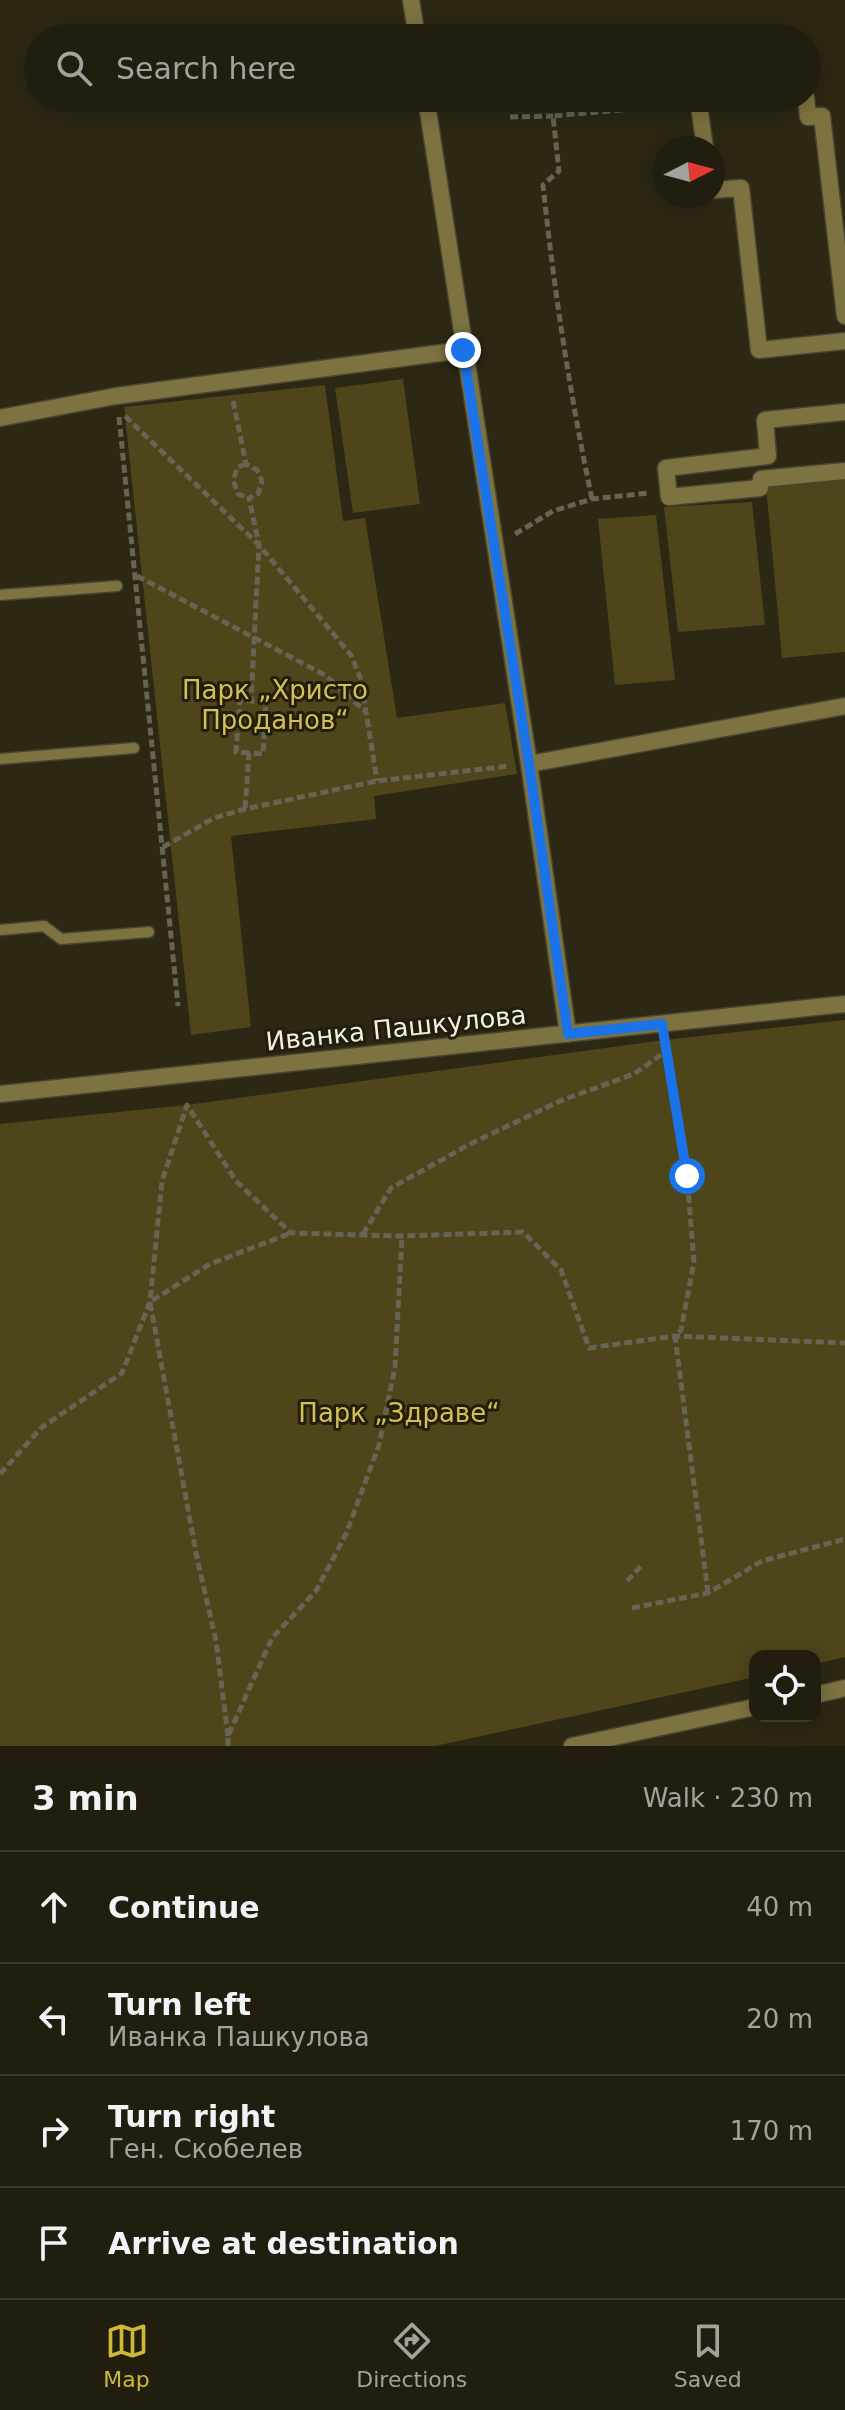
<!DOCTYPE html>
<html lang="en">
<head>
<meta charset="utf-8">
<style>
	body { margin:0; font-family:"DejaVu Sans",sans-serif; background:#292718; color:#f1f3f6 }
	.controls { position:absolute; right:24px; bottom:24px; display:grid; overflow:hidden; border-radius:16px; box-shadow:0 4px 20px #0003 }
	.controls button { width:72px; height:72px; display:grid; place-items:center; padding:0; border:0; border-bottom:2px solid #3e3c2f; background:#211e0f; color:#f1f3f6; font:40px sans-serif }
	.compass { position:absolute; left:653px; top:136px; width:72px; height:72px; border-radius:50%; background:#211e0f; box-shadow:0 4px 20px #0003; rotate:84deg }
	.stop { position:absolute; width:24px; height:24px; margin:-18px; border:6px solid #1a73e8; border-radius:50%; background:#fff }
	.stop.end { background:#1a73e8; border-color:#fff; box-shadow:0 2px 8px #0008 }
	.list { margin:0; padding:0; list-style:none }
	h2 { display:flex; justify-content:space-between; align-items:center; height:104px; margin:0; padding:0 32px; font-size:34px }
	h2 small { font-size:26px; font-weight:400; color:#a2a29e }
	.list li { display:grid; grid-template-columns:52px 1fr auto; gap:24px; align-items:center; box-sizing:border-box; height:112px; padding:0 32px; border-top:2px solid #3e3c2f }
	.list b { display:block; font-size:30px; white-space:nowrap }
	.list p { margin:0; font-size:26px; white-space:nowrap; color:#a2a29e }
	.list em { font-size:26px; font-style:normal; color:#a2a29e }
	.icon { flex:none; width:44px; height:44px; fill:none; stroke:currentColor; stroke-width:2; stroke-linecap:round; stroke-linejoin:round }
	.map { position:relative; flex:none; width:845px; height:1746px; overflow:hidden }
	.search { position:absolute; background:#211e0f; box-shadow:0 4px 20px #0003; left:24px; right:24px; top:24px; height:88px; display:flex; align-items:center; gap:20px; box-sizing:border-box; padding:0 28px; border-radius:44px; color:#a2a29e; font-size:30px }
	.sheet { height:552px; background:#211e0f }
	nav { display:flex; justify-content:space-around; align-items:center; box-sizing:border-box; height:112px; border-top:2px solid #3e3c2f; background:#211e0f; font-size:22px; color:#a2a29e }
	nav a { display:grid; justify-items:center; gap:4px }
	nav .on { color:#d0b837 }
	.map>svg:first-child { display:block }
	.green { fill:#4e451a }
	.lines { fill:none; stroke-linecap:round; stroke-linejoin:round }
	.service-casing { stroke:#484431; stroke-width:13 }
	.pedestrian-casing { stroke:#484431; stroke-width:19 }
	.minor-casing { stroke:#484431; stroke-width:19 }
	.path { stroke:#686453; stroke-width:5; stroke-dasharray:8 4; stroke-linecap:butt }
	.service { stroke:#7d7341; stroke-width:10 }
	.pedestrian { stroke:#7d7341; stroke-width:16 }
	.minor { stroke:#7d7341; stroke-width:16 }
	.route { stroke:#1a73e8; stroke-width:10 }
	.labels { text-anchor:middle; stroke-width:6; stroke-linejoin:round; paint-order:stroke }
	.park-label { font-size:26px; fill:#d3bf56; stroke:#221e0b }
	.street-label { font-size:26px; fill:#f2f0e4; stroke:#221e0b }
</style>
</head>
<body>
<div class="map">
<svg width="845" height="1746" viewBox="0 0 845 1746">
	<rect width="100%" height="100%" fill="#2c2814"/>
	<path class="green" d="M403 379 420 504 353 513 335 388Z
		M325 385 343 521 365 518 397 718 505 703 517 774 374 796 376 819 231 836 251 1027 191 1035 124 407Z
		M845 480V652L782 658 766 486Z
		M752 502 765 625 678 632 664 507Z
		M656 515 675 680 615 685 598 519Z
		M845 1020V1657L815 1664V1656H755V1677L435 1746H0V1124L187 1105 664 1040Z"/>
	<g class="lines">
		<defs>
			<path id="service" d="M0 595 117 586
				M0 759 134 748
				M0 930 44 926 61 939 149 932"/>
			<path id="pedestrian" d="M698 98 705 148
				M806 98 808 117 822 116 845 316
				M713 190 741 188 759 350 845 341
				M116 396 463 350
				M845 412 765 420 768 456 666 468 669 497 760 488 761 479 845 471"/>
			<path id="minor" d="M411 0 417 38
				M426 98 529 764 568 1034
				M0 418 116 396
				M529 764 845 706
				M0 1094 845 1004
				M815 1695 845 1688
				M572 1746 755 1707"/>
		</defs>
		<use href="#service" class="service-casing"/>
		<use href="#pedestrian" class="pedestrian-casing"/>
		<use href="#minor" class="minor-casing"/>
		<path class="path" d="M510 117 553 116
			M233 401 246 464 257 470 262 481 258 494 249 498 259 545 251 701 266 703 263 754 249 753 245 809
			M125 416 259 545 351 655 361 680 377 781
			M119 417 178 1006
			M246 464 238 467 233 480 238 494 249 498
			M592 499C570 395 554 290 543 185L559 171 553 116 678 105
			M515 534 553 511 592 499 648 493
			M137 576 325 675 367 713
			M249 753 236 752 240 700 251 701
			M163 847 214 818 245 809 377 781 509 766
			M664 1041 687 1176 694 1262 681 1330 675 1336 708 1593
			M363 1234 391 1188 472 1143 560 1101 634 1074 665 1052
			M0 1474 41 1428 122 1373 150 1302 162 1181 187 1105 236 1181 291 1233 402 1236 523 1232 561 1270 589 1348 675 1336 845 1343
			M627 1581 641 1566
			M632 1608 708 1593 762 1561 845 1539
			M228 1736 216 1641 196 1553 150 1302 210 1264 291 1233
			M228 1746V1736L272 1638 316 1591 346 1534 379 1445 395 1367 402 1236"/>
		<use href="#service" class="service"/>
		<use href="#pedestrian" class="pedestrian"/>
		<use href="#minor" class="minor"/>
	</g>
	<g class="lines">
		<path class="route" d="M463 350 529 764 568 1034 662 1024 687 1176"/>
	</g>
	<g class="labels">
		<g class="park-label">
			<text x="275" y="699">Парк „Христо<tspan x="275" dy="30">Проданов“</tspan></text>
			<text x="399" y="1422">Парк „Здраве“</text>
		</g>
		<g class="street-label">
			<text transform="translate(396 1028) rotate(-6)" y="9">Иванка Пашкулова</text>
		</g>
	</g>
</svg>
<div class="controls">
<button><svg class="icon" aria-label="locate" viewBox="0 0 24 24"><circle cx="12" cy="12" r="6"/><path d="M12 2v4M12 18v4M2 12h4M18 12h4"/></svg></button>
</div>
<svg class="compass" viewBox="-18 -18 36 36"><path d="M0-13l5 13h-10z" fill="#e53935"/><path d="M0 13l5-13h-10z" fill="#a2a29e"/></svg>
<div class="stop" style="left:687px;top:1176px"></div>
<div class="stop end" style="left:463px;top:350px"></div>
<div class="search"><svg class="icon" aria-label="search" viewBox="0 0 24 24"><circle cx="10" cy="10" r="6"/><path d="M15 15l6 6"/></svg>Search here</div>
</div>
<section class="sheet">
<h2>3 min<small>Walk · 230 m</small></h2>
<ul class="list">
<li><svg class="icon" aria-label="ahead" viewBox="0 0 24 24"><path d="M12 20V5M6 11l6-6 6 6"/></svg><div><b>Continue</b></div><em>40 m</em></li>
<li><svg class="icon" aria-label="left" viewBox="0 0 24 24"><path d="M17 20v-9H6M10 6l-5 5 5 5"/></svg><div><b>Turn left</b><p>Иванка Пашкулова</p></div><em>20 m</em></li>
<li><svg class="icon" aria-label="right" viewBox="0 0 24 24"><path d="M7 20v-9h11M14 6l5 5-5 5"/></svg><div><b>Turn right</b><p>Ген. Скобелев</p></div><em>170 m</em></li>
<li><svg class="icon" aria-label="arrive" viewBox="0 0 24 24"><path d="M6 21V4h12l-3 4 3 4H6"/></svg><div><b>Arrive at destination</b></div></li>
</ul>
</section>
<nav>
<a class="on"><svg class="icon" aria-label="map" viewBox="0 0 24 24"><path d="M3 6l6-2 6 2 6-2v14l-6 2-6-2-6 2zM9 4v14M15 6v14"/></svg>Map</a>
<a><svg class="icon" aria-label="directions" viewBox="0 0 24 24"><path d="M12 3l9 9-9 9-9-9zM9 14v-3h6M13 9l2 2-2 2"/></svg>Directions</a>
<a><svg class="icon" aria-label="saved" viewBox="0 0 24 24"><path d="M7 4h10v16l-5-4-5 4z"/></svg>Saved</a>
</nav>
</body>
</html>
